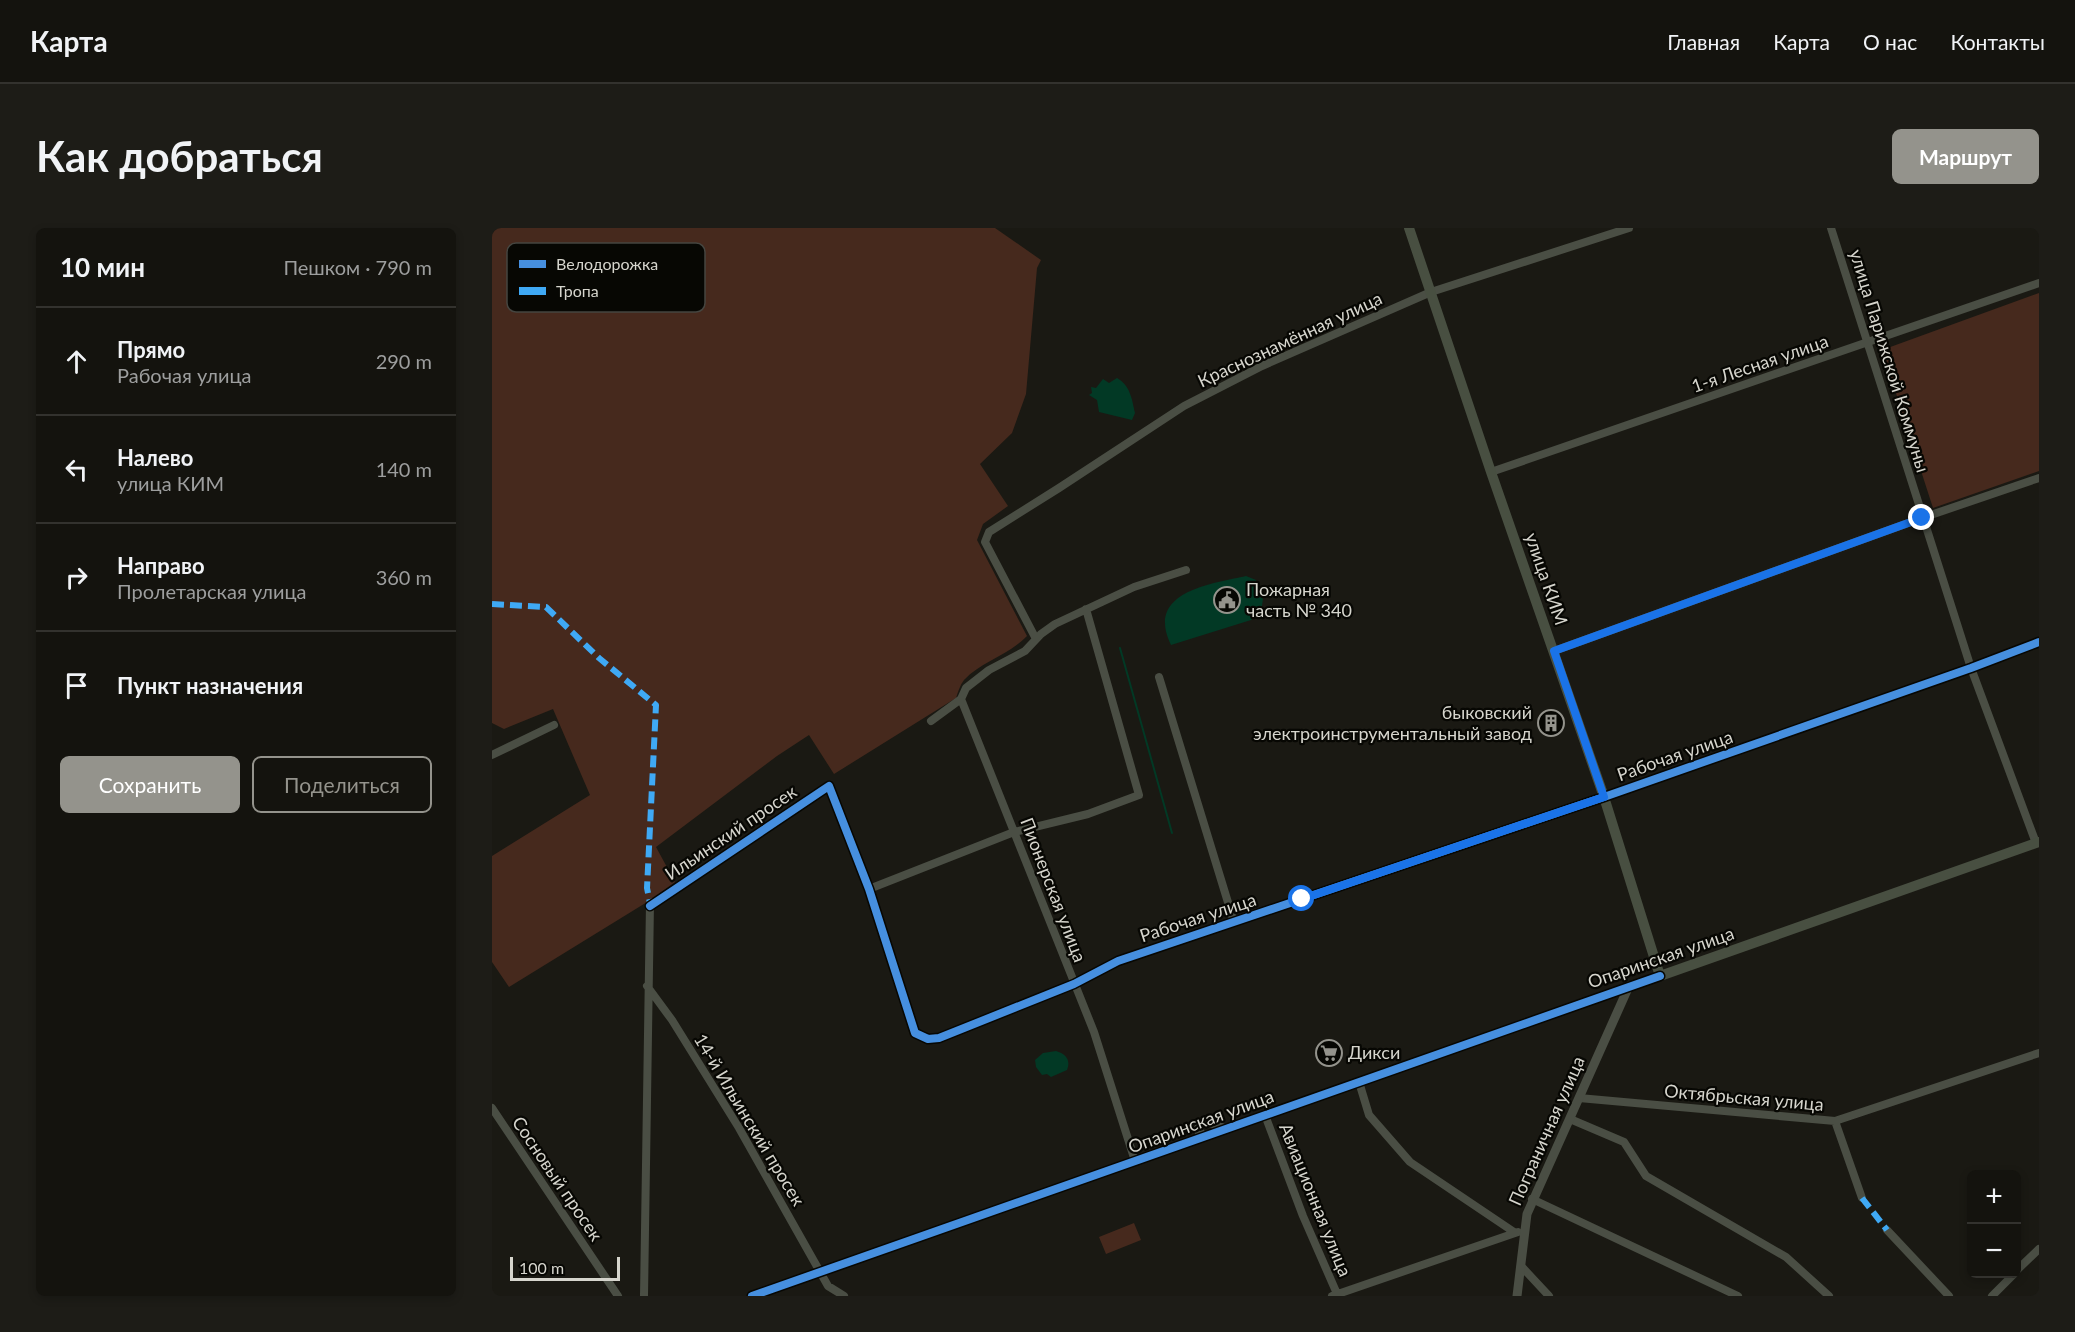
<!DOCTYPE html>
<html lang="ru">
<head>
<meta charset="utf-8">
<style>
	body { margin:0; font-family:Lato,sans-serif; background:#1d1c17; color:#f1f3f6 }
	.controls { position:absolute; right:18px; bottom:18px; display:grid; overflow:hidden; border-radius:9px; box-shadow:0 3px 9px #0003 }
	.controls button { width:54px; height:54px; display:grid; place-items:center; padding:0; border:0; border-bottom:2px solid #33322e; background:#14130e; color:#f1f3f6; font:30px sans-serif }
	.scale { position:absolute; left:18px; bottom:15px; width:110px; box-sizing:border-box; padding-left:6px; border:3px solid #d6d5cd; border-top:0; font-size:16px; line-height:21px; white-space:nowrap; color:#d6d5cd; -webkit-text-stroke:4px #070703; paint-order:stroke }
	.stop { position:absolute; width:18px; height:18px; margin:-14px; border:4px solid #1a73e8; border-radius:50%; background:#fff }
	.stop.end { background:#1a73e8; border-color:#fff; box-shadow:0 2px 6px #0008 }
	.list { margin:0; padding:0; list-style:none }
	h2 { display:flex; justify-content:space-between; align-items:center; height:78px; margin:0; padding:0 24px; font-size:26px }
	h2 small { font-size:20px; font-weight:400; color:#9d9e9e }
	.list li { display:grid; grid-template-columns:39px 1fr auto; gap:18px; align-items:center; box-sizing:border-box; height:108px; padding:0 24px; border-top:2px solid #33322e }
	.list b { display:block; font-size:22px; white-space:nowrap }
	.list p { margin:0; font-size:20px; white-space:nowrap; color:#9d9e9e }
	.list em { font-size:20px; font-style:normal; color:#9d9e9e }
	.actions { display:flex; gap:12px; padding:18px 24px }
	.actions a { flex:1; padding:14px 0; border:2px solid #94938c; border-radius:9px; text-align:center; font-size:21px; color:#94938c }
	.actions .main { background:#94938c; color:#fff }
	.icon { flex:none; width:33px; height:33px; fill:none; stroke:currentColor; stroke-width:2; stroke-linecap:round; stroke-linejoin:round }
	.map { position:relative; flex:none; width:1547px; height:1068px; overflow:hidden; border-radius:9px }
	header { display:flex; align-items:center; gap:36px; box-sizing:border-box; height:84px; padding:0 30px; background:#14130e; border-bottom:2px solid #33322e }
	header strong { font-size:28px }
	nav { display:flex; gap:33px; margin-inline-start:auto; font-size:21px }
	.intro { display:flex; align-items:center; justify-content:space-between; box-sizing:border-box; height:144px; padding:0 36px }
	h1 { margin:0; font-size:42px }
	.button { padding:15px 27px; border-radius:9px; background:#94938c; color:#fff; font-size:21px; font-weight:700 }
	main { display:flex; gap:36px; padding:0 36px }
	aside { flex:1; background:#14130e; border-radius:9px; box-shadow:0 3px 9px #0003 }
	.map>svg:first-child { display:block }
	.green { fill:#46291d }
	.water { fill:#023925 }
	.lines { fill:none; stroke-linecap:round; stroke-linejoin:round }
	.stream { stroke:#023925; stroke-width:2 }
	.minor { stroke:#4a4e44; stroke-width:8 }
	.tertiary { stroke:#4a4e44; stroke-width:9 }
	.secondary { stroke:#484f41; stroke-width:10 }
	.quiet { stroke:#3fa9f5; stroke-width:6; stroke-dasharray:12 6; stroke-linecap:butt }
	.cycleway-casing { stroke:#070703; stroke-width:11 }
	.cycleway { stroke:#468fdf; stroke-width:8 }
	.route { stroke:#1a73e8; stroke-width:8 }
	.labels { text-anchor:middle; stroke-width:4.5; stroke-linejoin:round; paint-order:stroke }
	.street-label { font-size:18px; fill:#d6d5cd; stroke:#070703 }
	.poi-label { font-size:18px; fill:#d6d5cd; stroke:#070703; text-anchor:start }
	.key { fill:#070703; stroke:#454540; stroke-width:1.5 }
	.key-label { font-size:16px; fill:#d6d5cd }
</style>
</head>
<body>
<header>
<strong>Карта</strong>
<nav><a>Главная</a><a>Карта</a><a>О нас</a><a>Контакты</a></nav>
</header>
<div class="intro"><h1>Как добраться</h1><a class="button">Маршрут</a></div>
<main>
<aside>
<h2>10 мин<small>Пешком · 790 m</small></h2>
<ul class="list">
<li><svg class="icon" aria-label="ahead" viewBox="0 0 24 24"><path d="M12 20V5M6 11l6-6 6 6"/></svg><div><b>Прямо</b><p>Рабочая улица</p></div><em>290 m</em></li>
<li><svg class="icon" aria-label="left" viewBox="0 0 24 24"><path d="M17 20v-9H6M10 6l-5 5 5 5"/></svg><div><b>Налево</b><p>улица КИМ</p></div><em>140 m</em></li>
<li><svg class="icon" aria-label="right" viewBox="0 0 24 24"><path d="M7 20v-9h11M14 6l5 5-5 5"/></svg><div><b>Направо</b><p>Пролетарская улица</p></div><em>360 m</em></li>
<li><svg class="icon" aria-label="arrive" viewBox="0 0 24 24"><path d="M6 21V4h12l-3 4 3 4H6"/></svg><div><b>Пункт назначения</b></div></li>
</ul>
<div class="actions"><a class="main">Сохранить</a><a>Поделиться</a></div>
</aside>
<div class="map">
<svg width="1547" height="1068" viewBox="0 0 1547 1068">
	<rect width="100%" height="100%" fill="#1a1913"/>
	<path class="green" d="M0 0H503L549 32 545 40 534 166 520 205 488 236 516 278 491 296 485 312 535 408C517 427 490 433 472 452 468 457 466 464 464 470L342 546 317 507 285 528 164 619 183 654 160 671 17 759 0 734V628L98 567 61 481 12 501 0 495Z
		M1547 65V243L1441 280 1390 122Z
		M642 995 649 1012 614 1026 607 1009Z"/>
	<path class="water" d="M625 150C638 157 640 171 643 185L640 192 607 184 605 172 597 167 600 165 599 159 604 160 611 151 617 155Z
		M754 348 764 352 767 368 771 371 769 384 759 392 679 417C653 364 718 356 754 348Z
		M564 823C574 826 579 832 575 842L559 849 555 846 550 847 544 839 543 832 551 825Z"/>
	<g class="lines">
		<path class="stream" d="M628 420 680 605"/>
		<path class="minor" d="M1339 0 1479 440 1544 615
			M999 244 1547 55
			M544 411 493 314 497 304 567 260 692 178 770 138 939 64 1137 0
			M1062 423 1430 290 1547 250
			M667 449 742 694
			M469 471 602 804 643 933
			M439 493 469 471 474 460 497 442 533 423 549 406 563 396 642 359 694 342
			M0 527 62 497
			M377 661 522 604 596 586 647 567 594 381
			M158 678 337 558 377 661 423 805 436 811 447 810 582 756 626 733 1112 569 1479 440 1547 414
			M155 758 180 792 247 900 336 1058 352 1068
			M867 854 877 887 918 934 1022 1004
			M1087 870 1343 893 1547 825
			M0 880 126 1068
			M773 887 811 988 846 1068
			M1078 891 1132 914 1154 948 1294 1029 1337 1068
			M1343 893 1370 970
			M1040 971 1246 1068
			M1395 1002 1457 1068
			M1029 1038 1057 1068
			M1524 1043 1547 1021
			M152 1068 158 675
			M260 1068 712 909
			M840 1068 1026 1004
			M1500 1068 1522 1046"/>
		<path class="tertiary" d="M733 901 714 893 709 895 706 902 712 909 773 887 1168 748
			M1025 1068 1035 986 1137 758"/>
		<path class="secondary" d="M917 0 999 244 1112 569 1168 748 1547 614"/>
		<path class="quiet" d="M0 376 54 379 107 430 164 477 155 660 158 675
			M1370 970 1395 1002"/>
		<defs>
			<path id="cycleway" d="M158 678 337 558 377 661 423 805 436 811 447 810 582 756 626 733 1112 569 1479 440 1547 414
				M260 1068 1168 748"/>
		</defs>
		<use href="#cycleway" class="cycleway-casing"/>
		<use href="#cycleway" class="cycleway"/>
	</g>
	<g class="lines">
		<path class="route" d="M810 671 1112 569 1062 423 1430 290"/>
	</g>
	<defs>
		<symbol id="civic-ring" viewBox="-11 -11 22 22"><circle r="9.5" fill="#070703" stroke="#94938c" stroke-width="1.5"/><path d="M-.6-6.5H3V-4.5H.6V-3L4-1V1h2V6H-6V1h2V-1L-.6-3ZM-1.2 2.5V6h2.4V2.5Z" fill="#94938c"/></symbol>
		<symbol id="building-ring" viewBox="-11 -11 22 22"><circle r="9.5" fill="#070703" stroke="#94938c" stroke-width="1.5"/><path d="M-4-6H4V6H1V3H-1V6H-4ZM-2.5-4.3h1.7v1.8h-1.7ZM.8-4.3h1.7v1.8H.8ZM-2.5-1h1.7V.8h-1.7ZM.8-1h1.7V.8H.8Z" fill="#94938c"/></symbol>
		<symbol id="supermarket-ring" viewBox="-11 -11 22 22"><circle r="9.5" fill="#070703" stroke="#94938c" stroke-width="1.5"/><path d="M-6-5.5h2.5l.6 2H6L4.5 2H-2.5L-4.4-4H-6ZM-1.5 3.2a1.3 1.3 0 1 0 .1 0ZM3 3.2a1.3 1.3 0 1 0 .1 0Z" fill="#94938c"/></symbol>
	</defs>
	<g fill-rule="evenodd">
		<use href="#civic-ring" x="720" y="357" width="30" height="30"/>
		<use href="#building-ring" x="1044" y="480" width="30" height="30"/>
		<use href="#supermarket-ring" x="822" y="810" width="30" height="30"/>
	</g>
	<g class="labels">
		<g class="street-label">
			<text transform="translate(798 112) rotate(-25)" y="6">Краснознамённая улица</text>
			<text transform="translate(1397 133) rotate(73)" y="6">улица Парижской Коммуны</text>
			<text transform="translate(1268 136) rotate(-19)" y="6">1-я Лесная улица</text>
			<text transform="translate(1054 351) rotate(71)" y="6">улица КИМ</text>
			<text transform="translate(1183 528) rotate(-19)" y="6">Рабочая улица</text>
			<text transform="translate(239 605) rotate(-34)" y="6">Ильинский просек</text>
			<text transform="translate(561 662) rotate(69)" y="6">Пионерская улица</text>
			<text transform="translate(706 690) rotate(-18)" y="6">Рабочая улица</text>
			<text transform="translate(1169 730) rotate(-19)" y="6">Опаринская улица</text>
			<text transform="translate(1252 870) rotate(5)" y="6">Октябрьская улица</text>
			<text transform="translate(257 892) rotate(59)" y="6">14-й Ильинский просек</text>
			<text transform="translate(709 894) rotate(-20)" y="6">Опаринская улица</text>
			<text transform="translate(1055 903) rotate(-66)" y="6">Пограничная улица</text>
			<text transform="translate(65 951) rotate(56)" y="6">Сосновый просек</text>
			<text transform="translate(823 972) rotate(68)" y="6">Авиационная улица</text>
		</g>
		<g class="poi-label">
			<text x="754" y="368">Пожарная<tspan x="754" dy="21">часть № 340</tspan></text>
			<text x="1040" y="491" text-anchor="end">быковский<tspan x="1040" dy="21">электроинструментальный завод</tspan></text>
			<text x="856" y="831">Дикси</text>
		</g>
	</g>
	<rect x="15" y="15" width="198" height="69" rx="9" class="key"/>
	<rect x="27" y="32" width="27" height="8" fill="#468fdf"/>
	<rect x="27" y="59" width="27" height="8" fill="#3fa9f5"/>
	<g class="key-label">
		<text x="64" y="42">Велодорожка</text>
		<text x="64" y="69">Тропа</text>
	</g>
</svg>
<div class="controls">
<button>+</button>
<button>−</button>
</div>
<div class="scale">100 m</div>
<div class="stop" style="left:810px;top:671px"></div>
<div class="stop end" style="left:1430px;top:290px"></div>
</div>
</main>
</body>
</html>
